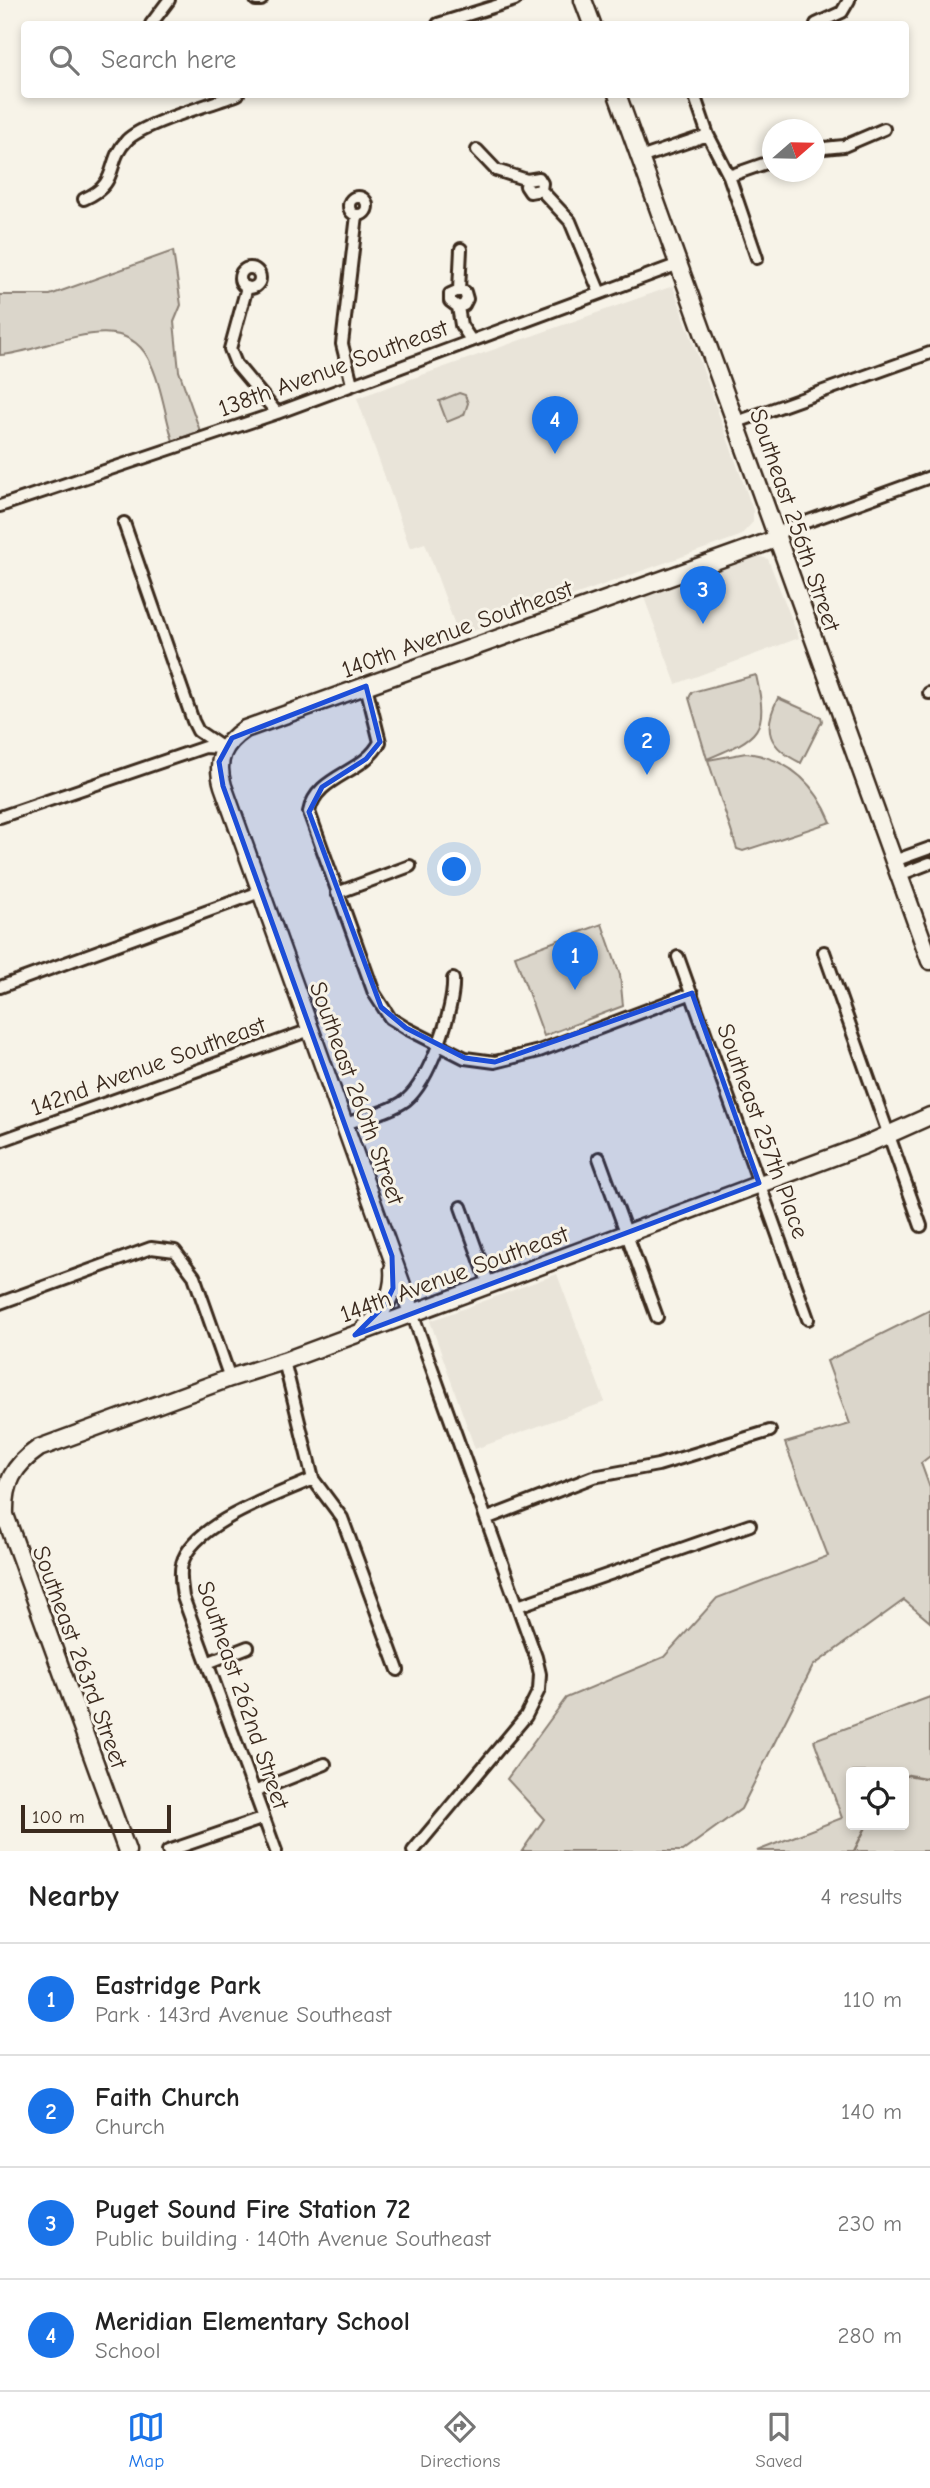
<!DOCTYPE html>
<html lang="en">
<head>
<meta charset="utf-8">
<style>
	body { margin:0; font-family:"Comic Neue",sans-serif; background:#f6f6f6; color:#222 }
	.controls { position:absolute; right:21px; bottom:21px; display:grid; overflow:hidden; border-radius:7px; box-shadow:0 4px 10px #0003 }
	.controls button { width:63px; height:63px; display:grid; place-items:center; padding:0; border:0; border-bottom:2px solid #e0e0e0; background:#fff; color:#222; font:35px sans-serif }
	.compass { position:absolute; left:762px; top:119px; width:63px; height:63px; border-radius:50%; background:#fff; box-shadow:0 4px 10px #0003; rotate:70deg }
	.scale { position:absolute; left:21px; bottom:18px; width:150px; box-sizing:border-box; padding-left:7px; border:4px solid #3b2a1e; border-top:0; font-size:19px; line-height:24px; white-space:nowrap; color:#3b2a1e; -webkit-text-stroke:5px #f7f3e8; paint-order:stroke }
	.you { position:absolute; left:455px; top:870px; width:24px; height:24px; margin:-18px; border:5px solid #fff; border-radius:50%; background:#1a73e8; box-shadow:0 0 0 10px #1a73e833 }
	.badge { display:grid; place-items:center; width:46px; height:46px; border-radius:50%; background:#1a73e8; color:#fff; font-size:23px; font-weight:700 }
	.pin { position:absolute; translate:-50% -58px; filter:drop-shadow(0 2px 4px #0008) }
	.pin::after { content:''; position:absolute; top:37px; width:24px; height:21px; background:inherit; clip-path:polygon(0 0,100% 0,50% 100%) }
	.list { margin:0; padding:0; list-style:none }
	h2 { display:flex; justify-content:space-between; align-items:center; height:91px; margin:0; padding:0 28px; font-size:30px }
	h2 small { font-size:23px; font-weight:400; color:#767676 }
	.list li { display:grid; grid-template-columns:46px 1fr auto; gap:21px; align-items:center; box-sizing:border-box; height:112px; padding:0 28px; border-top:2px solid #e0e0e0 }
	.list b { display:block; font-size:26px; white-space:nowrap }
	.list p { margin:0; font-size:23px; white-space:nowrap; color:#767676 }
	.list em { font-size:23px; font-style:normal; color:#767676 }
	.icon { flex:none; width:38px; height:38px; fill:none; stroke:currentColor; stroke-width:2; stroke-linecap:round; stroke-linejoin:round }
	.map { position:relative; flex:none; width:930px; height:1851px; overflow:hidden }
	.search { position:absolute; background:#fff; box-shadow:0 4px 10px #0003; left:21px; right:21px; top:21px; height:77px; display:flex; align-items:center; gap:18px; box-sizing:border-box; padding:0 24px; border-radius:7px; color:#767676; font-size:26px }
	.sheet { height:539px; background:#fff }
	nav { display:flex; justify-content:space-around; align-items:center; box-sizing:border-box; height:98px; border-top:2px solid #e0e0e0; background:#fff; font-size:19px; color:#767676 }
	nav a { display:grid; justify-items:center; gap:4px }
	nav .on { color:#1a73e8 }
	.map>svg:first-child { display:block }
	.built { fill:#e9e4d9 }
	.green { fill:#dbd6cb; stroke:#8b8074; stroke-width:2; fill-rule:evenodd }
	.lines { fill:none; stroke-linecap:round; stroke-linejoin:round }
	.stream { stroke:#84786c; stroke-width:2.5 }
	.street-casing { stroke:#3b2a1e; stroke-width:16 }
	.secondary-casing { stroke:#3b2a1e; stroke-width:21 }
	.street { stroke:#f7f3e8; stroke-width:10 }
	.secondary { stroke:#f7f3e8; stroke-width:16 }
	.marked { fill:#1d4ed8; fill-opacity:0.2; stroke:#1d4ed8; stroke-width:5; stroke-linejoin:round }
	.labels { text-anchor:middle; stroke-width:6; stroke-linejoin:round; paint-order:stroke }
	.street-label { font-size:24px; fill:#3b2a1e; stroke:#f7f3e8 }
</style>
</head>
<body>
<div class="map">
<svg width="930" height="1851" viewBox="0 0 930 1851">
	<rect width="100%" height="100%" fill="#f7f3e8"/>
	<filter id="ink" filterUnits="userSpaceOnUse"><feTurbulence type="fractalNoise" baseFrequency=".0143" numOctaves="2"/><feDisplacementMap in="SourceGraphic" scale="14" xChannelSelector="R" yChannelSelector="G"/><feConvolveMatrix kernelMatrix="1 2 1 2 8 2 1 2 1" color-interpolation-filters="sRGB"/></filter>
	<g filter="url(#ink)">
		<path class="built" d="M673 286 753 510V522L740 536 459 636 425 543 410 548 357 398Z
			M754 555 768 559 799 638 676 684 642 592Z
			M557 1274 605 1402 475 1449 430 1321Z"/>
		<path class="green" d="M173 251 181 305 174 322 179 371 200 431 173 441C165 415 161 382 148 358 120 305 44 353 0 355V295H50Z
			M459 393 465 395 468 403 464 415 447 422 439 401Z
			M756 675C769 732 760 737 707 759L689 698 692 692Z
			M778 698 821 717 822 721 801 763C768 747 762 730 778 698Z
			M746 753C789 758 815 783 831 822L743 851 737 849 708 760Z
			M602 924 620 975 623 1006 544 1036 515 956Z
			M930 1310V1456L921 1463 930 1488V1622L904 1600 813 1666 741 1809 683 1851H522L544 1819 507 1779 566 1698 664 1657 717 1598 828 1556 785 1443 850 1424 827 1361Z
			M930 1697V1851H757L842 1818 814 1740ZM851 1772H904V1825H851Z"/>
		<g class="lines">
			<path class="stream" d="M904 1777 908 1775 930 1779
				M854 1851 867 1825"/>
			<defs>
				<path id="street" d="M256 0H261
					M151 24 169 0
					M438 24 515 0
					M816 24 842 12 849 0
					M694 94 708 135 729 176 757 258
					M814 149 844 146 884 129
					M477 150 496 170 527 180 539 178 542 183 541 190 530 192 526 186 527 180
					M640 158 708 135
					M729 176 772 161
					M541 190 570 221 600 293
					M349 206a9 9 0 1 1 18 0a9 9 0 1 1-18 0Z
					M84 199C121 183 105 162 127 140 146 122 211 105 238 94
					M240 278a10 10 0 1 1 20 0a10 10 0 1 1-20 0Z
					M247 287 230 349 236 364 277 413
					M459 290 461 249
					M458 307 464 305 467 299 465 292 459 290 450 294V301L458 307 461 325 471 340
					M352 384 342 344 357 215
					M737 422 930 353
					M0 506 277 413 679 264
					M124 523 193 721 198 731 223 748
					M776 539 784 530 930 477
					M366 686 380 742C364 774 316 775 309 812L374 993 390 1018 406 1028 465 1058 495 1062 539 1051 692 993
					M929 693H930
					M0 817 205 747 221 748
					M894 861 930 848
					M899 875 930 863
					M337 893 410 866
					M824 952 921 1226
					M678 957 808 1319
					M0 987 260 892
					M345 1124C364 1117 390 1112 406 1100 429 1082 455 1008 453 979
					M0 1141 310 1030
					M599 1158 657 1317
					M461 1207 489 1285
					M0 1303 151 1248 175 1251 194 1276 230 1378
					M412 1313 536 1657 540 1674 539 1690 526 1716 413 1851
					M284 1361 313 1479 342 1518 398 1670
					M488 1518 593 1477 658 1465 770 1431
					M518 1606 750 1525
					M207 1663 248 1647
					M254 1792 325 1764
					M168 1851 264 1818
					M276 1851 183 1597C182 1587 179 1575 182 1564 192 1523 278 1495 313 1479"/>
				<path id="secondary" d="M583 0 592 24
					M617 94 930 961
					M412 1313 223 786C215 760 223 744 245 729L776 539
					M365 1328C384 1314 395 1292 393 1269
					M127 1851 5 1515C4 1483 13 1466 39 1448L230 1378 284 1361 865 1145 930 1116"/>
			</defs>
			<use href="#street" class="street-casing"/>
			<use href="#secondary" class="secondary-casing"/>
			<use href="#street" class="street"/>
			<use href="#secondary" class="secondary"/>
		</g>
	</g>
	<path class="marked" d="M366 686 380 742 366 759 322 787 309 812 381 1007 406 1028 465 1058 495 1062 692 993 759 1183 355 1335 385 1305 393 1288 392 1256 223 786 219 762 232 738Z"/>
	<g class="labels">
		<g class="street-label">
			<text transform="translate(333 368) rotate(-20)" y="8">138th Avenue Southeast</text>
			<text transform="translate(795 520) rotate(71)" y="8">Southeast 256th Street</text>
			<text transform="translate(457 629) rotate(-20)" y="8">140th Avenue Southeast</text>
			<text transform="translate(148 1066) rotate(-20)" y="8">142nd Avenue Southeast</text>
			<text transform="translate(357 1093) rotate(70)" y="8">Southeast 260th Street</text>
			<text transform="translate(763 1131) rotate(70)" y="8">Southeast 257th Place</text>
			<text transform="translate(454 1274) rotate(-20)" y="8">144th Avenue Southeast</text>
			<text transform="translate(80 1657) rotate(70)" y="8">Southeast 263rd Street</text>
			<text transform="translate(243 1695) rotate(71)" y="8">Southeast 262nd Street</text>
		</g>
	</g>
</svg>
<div class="controls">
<button><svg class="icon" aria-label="locate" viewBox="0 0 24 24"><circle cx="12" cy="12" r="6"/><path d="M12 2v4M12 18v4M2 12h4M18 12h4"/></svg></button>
</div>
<svg class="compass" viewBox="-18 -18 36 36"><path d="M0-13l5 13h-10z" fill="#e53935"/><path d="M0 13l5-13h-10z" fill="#767676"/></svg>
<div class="scale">100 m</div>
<div class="you"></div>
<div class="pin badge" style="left:575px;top:990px">1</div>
<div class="pin badge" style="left:647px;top:775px">2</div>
<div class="pin badge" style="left:703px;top:624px">3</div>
<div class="pin badge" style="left:555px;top:454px">4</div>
<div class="search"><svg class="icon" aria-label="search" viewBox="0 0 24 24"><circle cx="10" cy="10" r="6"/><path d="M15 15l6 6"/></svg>Search here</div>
</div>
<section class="sheet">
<h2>Nearby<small>4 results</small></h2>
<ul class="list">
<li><span class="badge">1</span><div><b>Eastridge Park</b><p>Park · 143rd Avenue Southeast</p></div><em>110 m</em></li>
<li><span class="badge">2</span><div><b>Faith Church</b><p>Church</p></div><em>140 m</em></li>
<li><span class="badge">3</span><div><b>Puget Sound Fire Station 72</b><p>Public building · 140th Avenue Southeast</p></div><em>230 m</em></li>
<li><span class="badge">4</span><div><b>Meridian Elementary School</b><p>School</p></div><em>280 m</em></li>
</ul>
</section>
<nav>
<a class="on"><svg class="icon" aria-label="map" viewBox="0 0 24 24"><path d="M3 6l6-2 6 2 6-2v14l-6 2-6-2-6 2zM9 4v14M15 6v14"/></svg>Map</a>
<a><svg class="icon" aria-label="directions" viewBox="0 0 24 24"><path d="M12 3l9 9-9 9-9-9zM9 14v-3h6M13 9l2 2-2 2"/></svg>Directions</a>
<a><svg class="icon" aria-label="saved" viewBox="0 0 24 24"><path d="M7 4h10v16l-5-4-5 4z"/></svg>Saved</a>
</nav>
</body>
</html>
